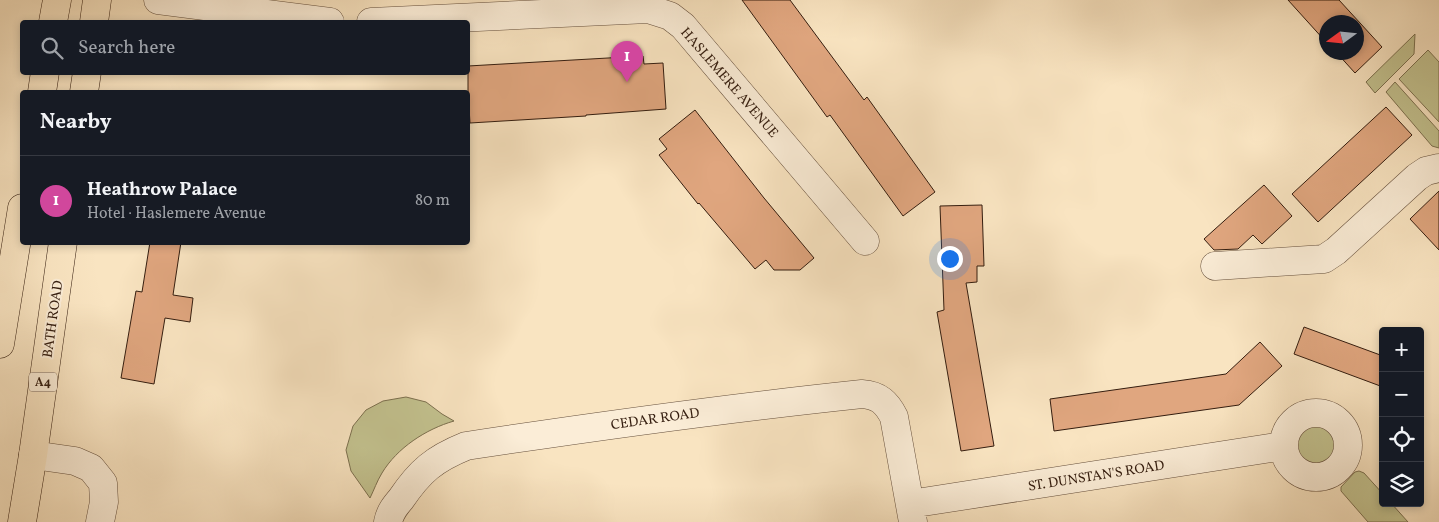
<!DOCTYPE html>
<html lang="en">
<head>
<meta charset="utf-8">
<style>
	body { margin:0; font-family:Vollkorn,serif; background:#20242c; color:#f1f3f6 }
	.controls { position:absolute; right:15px; bottom:15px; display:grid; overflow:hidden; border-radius:5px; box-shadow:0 2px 8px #0003 }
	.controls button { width:45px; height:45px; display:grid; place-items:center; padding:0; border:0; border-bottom:1px solid #363941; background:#171b24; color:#f1f3f6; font:25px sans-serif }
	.compass { position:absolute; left:1319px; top:15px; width:45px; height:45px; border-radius:50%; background:#171b24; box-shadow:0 2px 8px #0003; rotate:255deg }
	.you { position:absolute; left:949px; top:258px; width:18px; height:18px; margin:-12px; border:4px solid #fff; border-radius:50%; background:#1a73e8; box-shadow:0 0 0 8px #1a73e833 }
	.badge { display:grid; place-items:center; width:32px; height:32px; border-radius:50%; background:#c59692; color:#fff; font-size:16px; font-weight:700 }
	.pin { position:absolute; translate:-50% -41px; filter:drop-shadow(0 1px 2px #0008) }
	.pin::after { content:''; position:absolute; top:26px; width:18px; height:15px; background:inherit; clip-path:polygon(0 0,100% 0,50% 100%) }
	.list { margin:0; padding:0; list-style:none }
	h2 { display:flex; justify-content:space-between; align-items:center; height:65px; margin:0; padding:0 20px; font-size:21px }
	h2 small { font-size:16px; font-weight:400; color:#9ea1a6 }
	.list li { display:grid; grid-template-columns:32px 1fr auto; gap:15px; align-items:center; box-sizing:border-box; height:90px; padding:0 20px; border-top:1px solid #363941 }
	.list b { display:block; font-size:19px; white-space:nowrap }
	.list p { margin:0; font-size:16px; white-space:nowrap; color:#9ea1a6 }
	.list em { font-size:16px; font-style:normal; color:#9ea1a6 }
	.icon { flex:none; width:28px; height:28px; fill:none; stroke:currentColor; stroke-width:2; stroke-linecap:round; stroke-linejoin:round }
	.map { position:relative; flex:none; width:1439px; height:522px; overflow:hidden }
	.search { position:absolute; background:#171b24; box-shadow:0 2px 8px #0003; left:20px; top:20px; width:450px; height:55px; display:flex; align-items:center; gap:12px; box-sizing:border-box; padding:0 18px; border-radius:5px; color:#9ea1a6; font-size:19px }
	.panel { position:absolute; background:#171b24; box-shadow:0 2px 8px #0003; left:20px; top:90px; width:450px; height:155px; border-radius:5px }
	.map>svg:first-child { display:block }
	.green { fill:#c3c28f; stroke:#7c704f }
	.building { fill:#e0a67f; stroke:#341d0f }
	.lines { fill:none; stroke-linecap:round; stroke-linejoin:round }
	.minor-casing { stroke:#654f3c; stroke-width:29 }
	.highway-casing { stroke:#341d0f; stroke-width:29 }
	.minor { stroke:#fbedd7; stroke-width:28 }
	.highway { stroke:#f9e4c1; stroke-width:28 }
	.labels { text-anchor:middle; stroke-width:4; stroke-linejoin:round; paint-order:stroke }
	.shield { fill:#fbedd7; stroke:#705b4b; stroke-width:1 }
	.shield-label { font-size:12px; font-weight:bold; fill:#341d0f }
	.street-label { font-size:14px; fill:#341d0f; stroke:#fbedd7 }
</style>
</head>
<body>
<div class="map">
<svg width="1439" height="522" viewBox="0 0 1439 522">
	<rect width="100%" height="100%" fill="#f9e4c1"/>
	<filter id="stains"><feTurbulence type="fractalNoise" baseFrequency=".004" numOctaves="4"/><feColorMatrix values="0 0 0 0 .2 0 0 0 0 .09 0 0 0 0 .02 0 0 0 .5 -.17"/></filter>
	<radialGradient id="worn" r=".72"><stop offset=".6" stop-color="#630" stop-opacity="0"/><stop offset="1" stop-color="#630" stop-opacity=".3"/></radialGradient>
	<path class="green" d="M1415 34 1414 54 1375 93 1366 82Z
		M1428 50 1439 62V122L1399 79Z
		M1395 82 1439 131V148L1432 146 1386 92Z
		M406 397 426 402 442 414 454 421C426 429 397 448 382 473 377 481 374 490 370 498L351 471 346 450 353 426 366 410 383 401Z
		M1294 443a22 22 0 1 1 44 0a22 22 0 1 1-44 0Z
		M1359 471 1364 473 1383 494V503H1391L1408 522H1368L1341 491V487L1355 472Z"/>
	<path class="building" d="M742 0H790L864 100 867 97 935 192 903 216 830 115 827 117Z
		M1288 0H1339L1382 47 1355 73 1336 52H1356V22H1326V42Z
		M643 56 644 64 663 63 666 109 586 115V116L470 123 468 92V66Z
		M1386 107 1412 135 1318 222 1292 194Z
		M695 110 764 198 814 258 800 270H774L766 260 755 269 699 203 698 204 659 155 667 149 659 139Z
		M1264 185 1292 216 1262 244 1253 235 1238 249 1214 250 1204 239Z
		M1439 191V250L1410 219Z
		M982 205 984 266H977V282L966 283 994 446 961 451 937 312 944 310 940 206Z
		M150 242H181L173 295 193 298 190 322 165 318 154 384 121 378 136 291 142 292Z
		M1304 327 1383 356V387L1294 354Z
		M1260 342 1282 366 1239 405 1054 431 1050 399 1226 374Z"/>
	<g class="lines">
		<defs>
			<path id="minor" d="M158 0 330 22
				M371 22 648 9 670 16 683 26 865 241
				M1215 266 1324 259 1336 251 1417 177 1426 171 1439 168
				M1284 445a32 32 0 1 1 64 0a32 32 0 1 1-64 0Z
				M33 455 75 461 91 468 103 483 104 502 100 522
				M910 504 1283 446
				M388 522C390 512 395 506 401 499 420 471 434 459 466 446 598 426 729 408 862 394 879 395 887 403 894 417L913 522"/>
			<path id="highway" d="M53 22 57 0
				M94 22 97 0
				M42 92 45 72
				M84 92 87 72
				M0 344 22 208
				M22 522 33 455 63 242"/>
		</defs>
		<use href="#minor" class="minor-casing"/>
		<use href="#highway" class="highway-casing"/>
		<use href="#minor" class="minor"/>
		<use href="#highway" class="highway"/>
	</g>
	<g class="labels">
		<rect class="shield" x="29" y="372.5" width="28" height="19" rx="4"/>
		<g class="shield-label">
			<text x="43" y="386">A4</text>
		</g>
		<g class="street-label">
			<text transform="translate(730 82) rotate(49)" y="5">HASLEMERE AVENUE</text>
			<text transform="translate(52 319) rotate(-82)" y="5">BATH ROAD</text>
			<text transform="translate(655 418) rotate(-8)" y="5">CEDAR ROAD</text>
			<text transform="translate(1096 475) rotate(-9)" y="5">ST. DUNSTAN'S ROAD</text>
		</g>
	</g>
	<rect width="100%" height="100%" filter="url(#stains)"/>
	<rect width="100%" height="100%" fill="url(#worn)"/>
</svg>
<div class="controls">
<button>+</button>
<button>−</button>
<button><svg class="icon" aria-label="locate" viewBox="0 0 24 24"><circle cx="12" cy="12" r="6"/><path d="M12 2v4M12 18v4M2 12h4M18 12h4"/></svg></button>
<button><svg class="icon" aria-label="layers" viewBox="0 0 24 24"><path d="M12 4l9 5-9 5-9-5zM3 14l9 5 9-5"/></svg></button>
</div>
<svg class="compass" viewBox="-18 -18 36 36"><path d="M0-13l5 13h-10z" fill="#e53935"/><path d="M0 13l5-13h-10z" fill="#9ea1a6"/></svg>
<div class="you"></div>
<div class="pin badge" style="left:627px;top:82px;background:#d1479c">1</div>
<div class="search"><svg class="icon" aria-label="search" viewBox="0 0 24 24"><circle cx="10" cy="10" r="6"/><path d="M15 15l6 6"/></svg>Search here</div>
<section class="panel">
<h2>Nearby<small></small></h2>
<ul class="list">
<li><span class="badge" style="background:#d1479c">1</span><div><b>Heathrow Palace</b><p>Hotel · Haslemere Avenue</p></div><em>80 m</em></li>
</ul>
</section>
</div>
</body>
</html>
